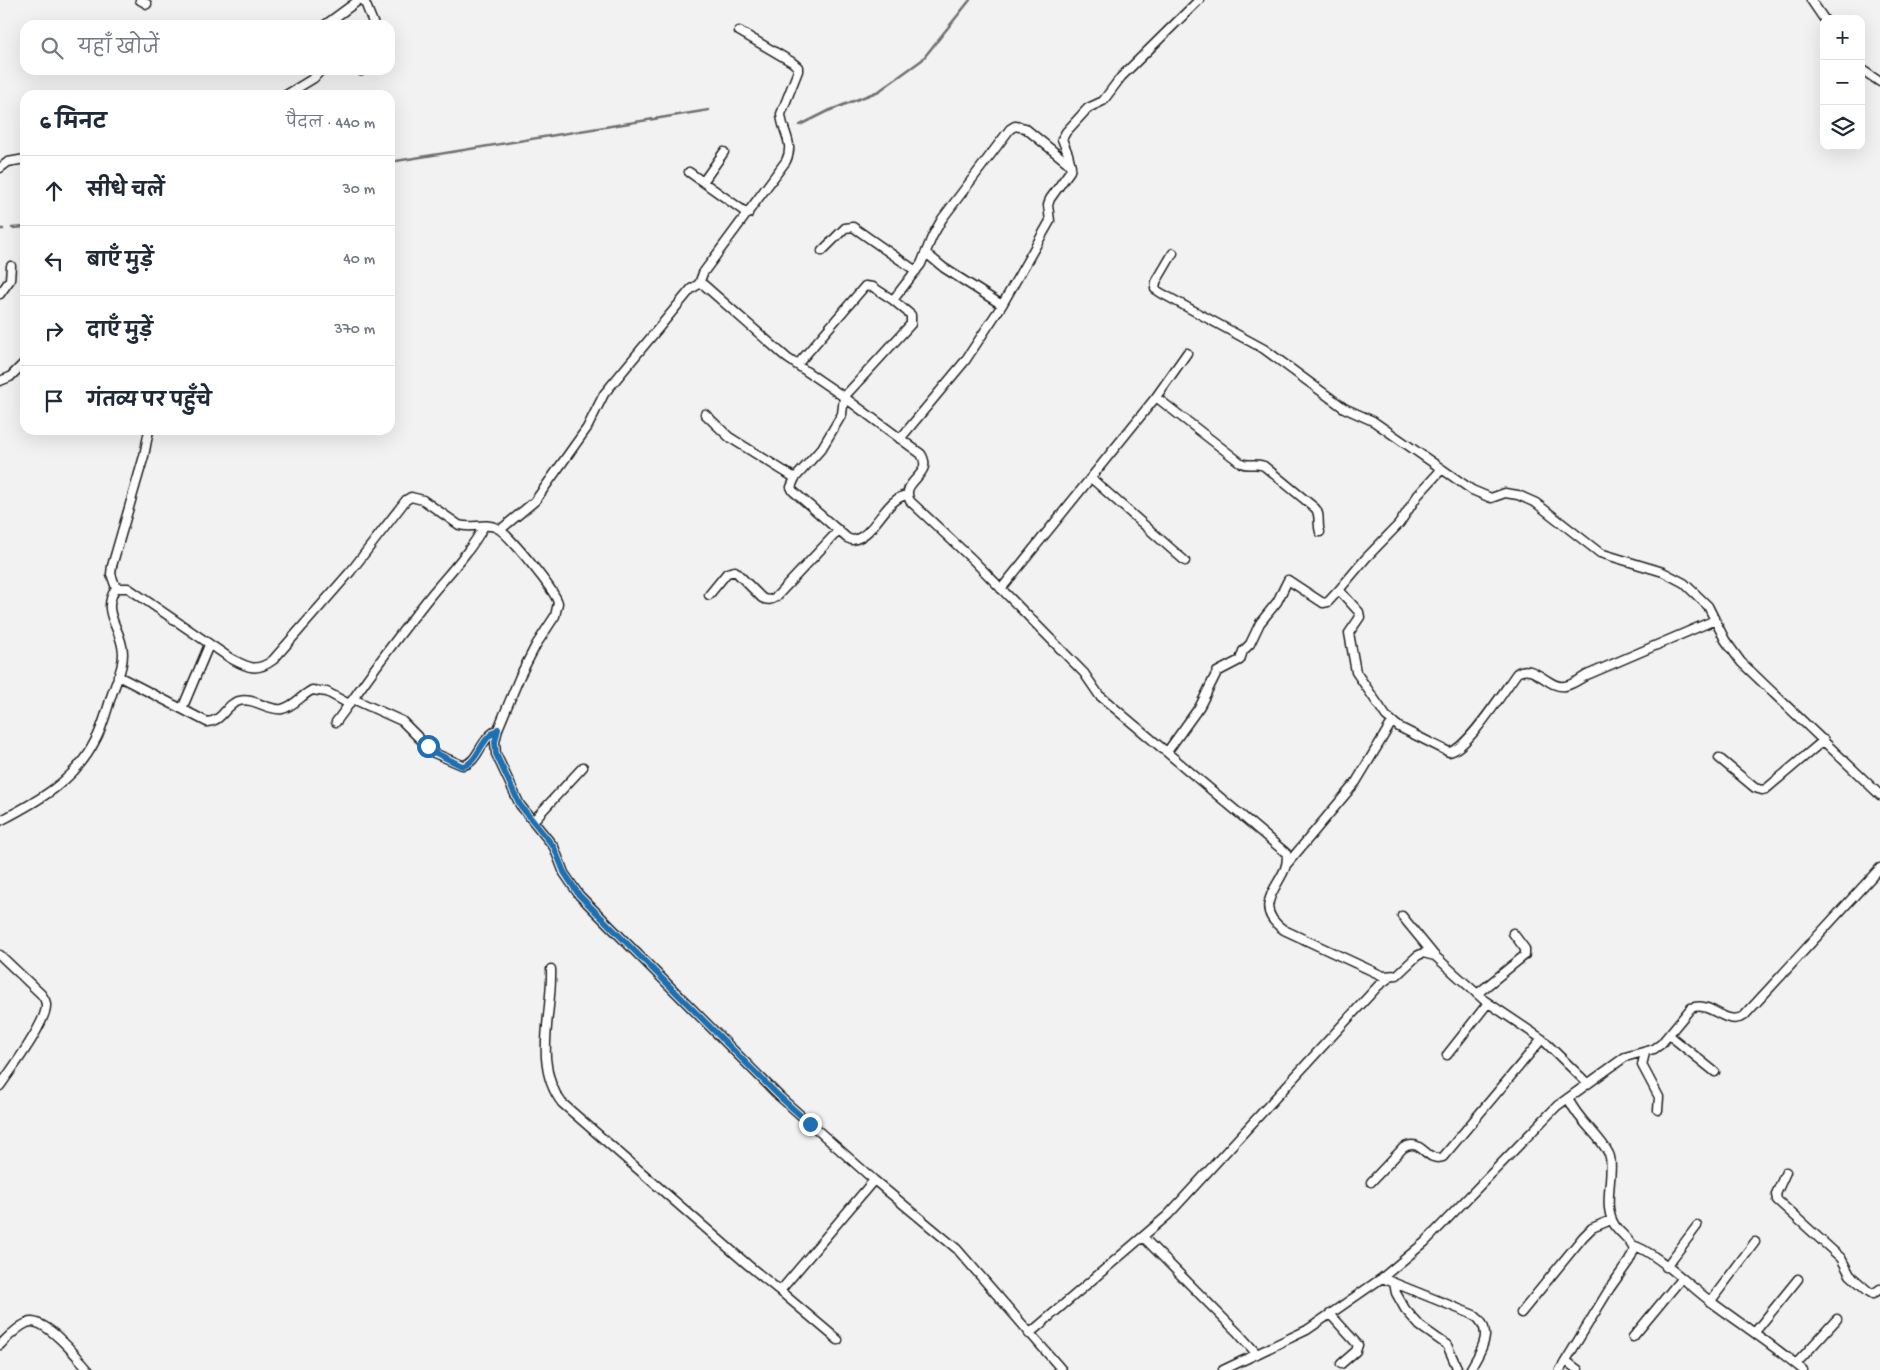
<!DOCTYPE html>
<html lang="hi">
<head>
<meta charset="utf-8">
<style>
	body { margin:0; font-family:"Gochi Hand","Playpen Sans Deva",sans-serif; background:#f2f2f3; color:#1f2937 }
	.controls { position:absolute; right:15px; top:15px; display:grid; overflow:hidden; border-radius:10px; box-shadow:0 5px 20px #0002 }
	.controls button { width:45px; height:45px; display:grid; place-items:center; padding:0; border:0; border-bottom:1px solid #e0e1e3; background:#fff; color:#1f2937; font:25px sans-serif }
	.stop { position:absolute; width:15px; height:15px; margin:-11px; border:4px solid #1f6fb2; border-radius:50%; background:#fff }
	.stop.end { background:#1f6fb2; border-color:#fff; box-shadow:0 1px 5px #0008 }
	.list { margin:0; padding:0; list-style:none }
	h2 { display:flex; justify-content:space-between; align-items:center; height:65px; margin:0; padding:0 20px; font-size:21px }
	h2 small { font-size:16px; font-weight:400; color:#747a83 }
	.list li { display:grid; grid-template-columns:32px 1fr auto; gap:15px; align-items:center; box-sizing:border-box; height:70px; padding:0 20px; border-top:1px solid #e0e1e3 }
	.list b { display:block; font-size:19px; white-space:nowrap }
	.list em { font-size:16px; font-style:normal; color:#747a83 }
	.icon { flex:none; width:28px; height:28px; fill:none; stroke:currentColor; stroke-width:2; stroke-linecap:round; stroke-linejoin:round }
	.map { position:relative; flex:none; width:1880px; height:1370px; overflow:hidden }
	.search { position:absolute; background:#fff; box-shadow:0 5px 20px #0002; left:20px; top:20px; width:375px; height:55px; display:flex; align-items:center; gap:12px; box-sizing:border-box; padding:0 18px; border-radius:15px; color:#747a83; font-size:19px }
	.panel { position:absolute; background:#fff; box-shadow:0 5px 20px #0002; left:20px; top:90px; width:375px; height:345px; border-radius:15px }
	.map>svg:first-child { display:block }
	.lines { fill:none; stroke-linecap:round; stroke-linejoin:round }
	.stream { stroke:#707070; stroke-width:2.5 }
	.minor-casing { stroke:#1c1c1c; stroke-width:11 }
	.minor { stroke:#fff; stroke-width:8 }
	.route { stroke:#1f6fb2; stroke-width:6 }
</style>
</head>
<body>
<div class="map">
<svg width="1880" height="1370" viewBox="0 0 1880 1370">
	<rect width="100%" height="100%" fill="#f2f2f2"/>
	<filter id="ink" filterUnits="userSpaceOnUse"><feTurbulence type="fractalNoise" baseFrequency=".02" numOctaves="2"/><feDisplacementMap in="SourceGraphic" scale="10" xChannelSelector="R" yChannelSelector="G"/><feConvolveMatrix kernelMatrix="1 2 1 2 8 2 1 2 1" color-interpolation-filters="sRGB"/></filter>
	<g filter="url(#ink)">
		<g class="lines">
			<path class="stream" d="M800 125 828 111 879 91 922 60 970 0
				M390 162 709 110
				M12 228 25 227
				M0 229H3"/>
			<defs>
				<path id="minor" d="M140 0 147 4
					M364 0 374 25
					M1811 0 1824 19
					M325 25 359 0
					M1861 69 1880 82
					M361 71 363 70
					M286 95 314 78 321 70
					M1071 166 1068 154 1062 139 1066 132 1088 108 1103 101 1121 77 1199 0
					M0 168 8 162 25 159
					M689 172 748 214
					M703 182 724 152
					M822 251 845 228 853 227 916 271
					M1173 253 1156 282 1155 289 1161 293 1264 349 1344 408 1373 421 1472 490 1491 498 1505 493 1518 495 1536 503 1600 553 1663 572 1684 583 1708 606 1725 640 1741 662 1880 795
					M927 254 944 268 1002 305
					M699 284 703 273 786 161C795 143 782 132 781 114L798 71V67L792 62 739 31
					M0 294 10 280 11 266
					M893 300 911 315V324L844 397 842 414 838 421 822 448 795 478 791 487 793 491 847 538 852 540C874 538 885 498 907 495
					M797 365 865 286 873 287 893 300 921 264 932 237 942 219 1010 129 1015 126 1025 128 1068 163 1071 167 1070 171 1050 199 1048 205 1050 221 1002 305 965 361 900 439
					M0 381 10 377 25 362
					M1156 397 1187 353
					M705 414 729 437 795 478
					M1091 478 1185 561
					M500 530 535 501 587 428 604 394 691 289 699 284 704 285 787 358 844 397 921 454C935 476 899 480 910 501L973 560 1084 673 1099 695 1286 853C1294 879 1244 902 1284 930L1383 976 1397 975 1417 956 1423 953 1435 956 1484 1000 1542 1039 1588 1084
					M116 588 111 574 112 566 144 456 149 430
					M1001 589 1156 397 1241 463C1249 467 1255 462 1264 466L1315 508C1321 514 1317 524 1320 532
					M1339 590 1366 558 1399 524 1418 495 1442 469
					M709 595 727 573 735 571 762 598C768 601 771 600 776 597L839 530
					M118 676 207 722C224 721 225 704 239 701 254 697 267 711 282 709 293 707 302 695 312 690L327 692 349 704
					M353 699C378 663 404 629 431 595 450 572 470 552 484 526
					M182 709 209 645
					M336 722 353 699 402 721 434 753 462 765C474 765 479 748 486 740 489 735 494 732 498 729
					M1167 752 1200 706 1217 672 1240 660 1243 651 1250 644 1260 623 1277 602 1288 580 1323 603 1328 602 1339 590 1359 612 1360 617 1349 633 1356 672 1386 716 1399 727 1449 752C1467 750 1505 689 1517 673 1534 662 1548 689 1565 686 1572 685 1580 679 1587 675L1715 620
					M1719 758 1755 788 1762 790 1766 789 1824 740
					M0 821C38 801 75 781 95 741 103 727 107 709 112 694 117 680 126 661 122 646 118 624 101 611 116 588H128L230 658C247 667 256 673 273 660L351 571 406 500 411 497 423 500 459 525C472 529 485 522 497 528 508 533 556 592 558 603L555 616 536 645 520 676 498 729 495 742 496 754 520 805 554 847 564 873 579 895 780 1097 874 1180 957 1249 1062 1370
					M533 821 583 767
					M1287 864 1356 782 1392 722
					M1402 916 1434 955
					M0 955 41 994C44 998 46 1000 46 1005 47 1022 11 1070 0 1086
					M551 969C553 1013 532 1064 562 1103L748 1265 780 1291
					M1477 994 1525 955V949L1513 933
					M1669 1035 1715 1072
					M1645 1053 1642 1065 1659 1097 1658 1110
					M1447 1055 1488 1003
					M1786 1172 1776 1194 1777 1200 1841 1258 1850 1275 1868 1291 1873 1294 1880 1289
					M1371 1182 1403 1148C1422 1136 1425 1163 1443 1157L1542 1039
					M1143 1237 1238 1333 1257 1354
					M1632 1245C1653 1250 1690 1286 1710 1301 1741 1324 1773 1345 1803 1370
					M1666 1267 1697 1226
					M1382 1278 1474 1315C1496 1331 1480 1352 1470 1370
					M1394 1283 1396 1293 1405 1309 1420 1326 1447 1345 1458 1370
					M1710 1302 1755 1242
					M1521 1313 1583 1237 1592 1228 1611 1220
					M1330 1314 1358 1345 1356 1351 1341 1364
					M1755 1332 1798 1279
					M1029 1334 1168 1215 1378 986 1390 977
					M1633 1337 1681 1279
					M838 1340 780 1291 874 1180
					M0 1345C8 1337 17 1327 27 1323 44 1315 78 1358 89 1370
					M1566 1361 1578 1370
					M1796 1364 1837 1319
					M1223 1370 1307 1330 1382 1278 1425 1242 1557 1106 1625 1057 1654 1049 1661 1044 1691 1008C1712 1000 1724 1027 1744 1016L1880 868
					M1560 1370 1610 1288 1629 1261 1634 1250C1627 1232 1612 1233 1609 1208 1607 1193 1614 1165 1609 1154 1599 1134 1578 1121 1568 1098"/>
			</defs>
			<use href="#minor" class="minor-casing"/>
			<use href="#minor" class="minor"/>
		</g>
	</g>
	<g class="lines" filter="url(#ink)">
		<path class="route" d="M428 746 434 752 462 766C474 765 479 748 486 740 489 735 494 732 498 729L495 742 496 754 520 805 554 847 564 872 579 895 780 1097 810 1124"/>
	</g>
</svg>
<div class="controls">
<button>+</button>
<button>−</button>
<button><svg class="icon" aria-label="layers" viewBox="0 0 24 24"><path d="M12 4l9 5-9 5-9-5zM3 14l9 5 9-5"/></svg></button>
</div>
<div class="stop" style="left:428px;top:746px"></div>
<div class="stop end" style="left:810px;top:1124px"></div>
<div class="search"><svg class="icon" aria-label="search" viewBox="0 0 24 24"><circle cx="10" cy="10" r="6"/><path d="M15 15l6 6"/></svg>यहाँ खोजें</div>
<section class="panel">
<h2>6 मिनट<small>पैदल · 440 m</small></h2>
<ul class="list">
<li><svg class="icon" aria-label="ahead" viewBox="0 0 24 24"><path d="M12 20V5M6 11l6-6 6 6"/></svg><div><b>सीधे चलें</b></div><em>30 m</em></li>
<li><svg class="icon" aria-label="left" viewBox="0 0 24 24"><path d="M17 20v-9H6M10 6l-5 5 5 5"/></svg><div><b>बाएँ मुड़ें</b></div><em>40 m</em></li>
<li><svg class="icon" aria-label="right" viewBox="0 0 24 24"><path d="M7 20v-9h11M14 6l5 5-5 5"/></svg><div><b>दाएँ मुड़ें</b></div><em>370 m</em></li>
<li><svg class="icon" aria-label="arrive" viewBox="0 0 24 24"><path d="M6 21V4h12l-3 4 3 4H6"/></svg><div><b>गंतव्य पर पहुँचे</b></div></li>
</ul>
</section>
</div>
</body>
</html>
